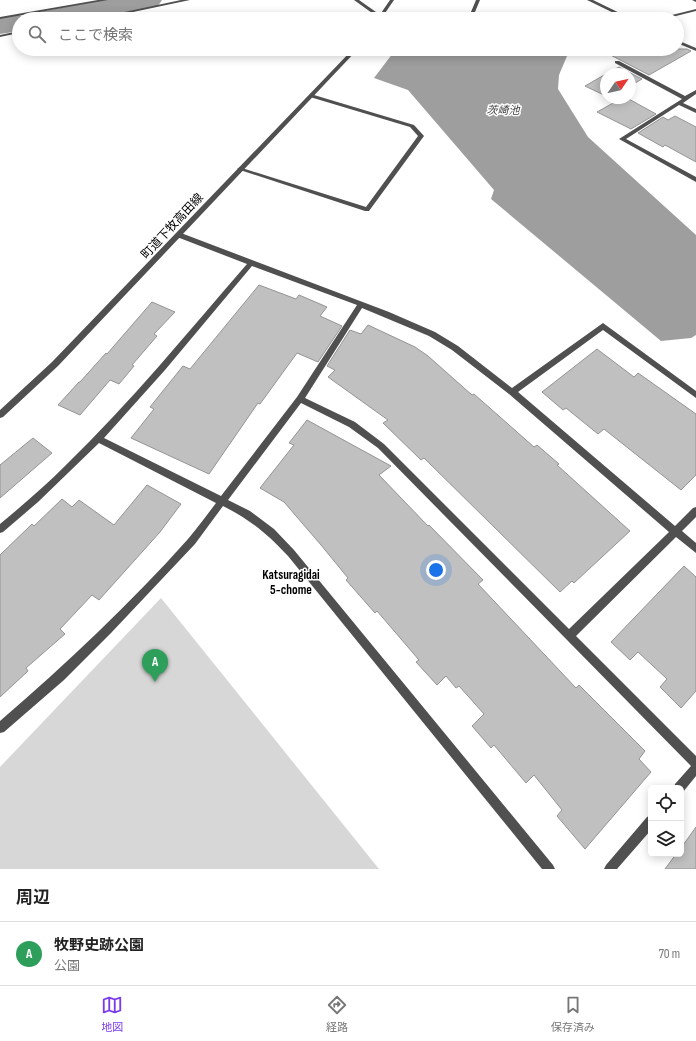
<!DOCTYPE html>
<html lang="ja">
<head>
<meta charset="utf-8">
<style>
	body { margin:0; font-family:"Sofia Sans Condensed","Noto Sans JP",sans-serif; background:#f6f6f6; color:#222 }
	.controls { position:absolute; right:12px; bottom:12px; display:grid; overflow:hidden; border-radius:6px; box-shadow:0 2px 10px #0003 }
	.controls button { width:36px; height:36px; display:grid; place-items:center; padding:0; border:0; border-bottom:1px solid #e0e0e0; background:#fff; color:#222; font:20px sans-serif }
	.compass { position:absolute; left:600px; top:68px; width:36px; height:36px; border-radius:50%; background:#fff; box-shadow:0 2px 10px #0003; rotate:56deg }
	.you { position:absolute; left:436px; top:570px; width:14px; height:14px; margin:-10px; border:3px solid #fff; border-radius:50%; background:#1a73e8; box-shadow:0 0 0 6px #1a73e833 }
	.badge { display:grid; place-items:center; width:26px; height:26px; border-radius:50%; background:#7c3aed; color:#fff; font-size:13px; font-weight:700 }
	.pin { position:absolute; translate:-50% -33px; filter:drop-shadow(0 1px 2px #0008) }
	.pin::after { content:''; position:absolute; top:21px; width:14px; height:12px; background:inherit; clip-path:polygon(0 0,100% 0,50% 100%) }
	.list { margin:0; padding:0; list-style:none }
	h2 { display:flex; justify-content:space-between; align-items:center; height:52px; margin:0; padding:0 16px; font-size:17px }
	h2 small { font-size:13px; font-weight:400; color:#767676 }
	.list li { display:grid; grid-template-columns:26px 1fr auto; gap:12px; align-items:center; box-sizing:border-box; height:64px; padding:0 16px; border-top:1px solid #e0e0e0 }
	.list b { display:block; font-size:15px; white-space:nowrap }
	.list p { margin:0; font-size:13px; white-space:nowrap; color:#767676 }
	.list em { font-size:13px; font-style:normal; color:#767676 }
	.icon { flex:none; width:22px; height:22px; fill:none; stroke:currentColor; stroke-width:2; stroke-linecap:round; stroke-linejoin:round }
	.map { position:relative; flex:none; width:696px; height:869px; overflow:hidden }
	.search { position:absolute; background:#fff; box-shadow:0 2px 10px #0003; left:12px; right:12px; top:12px; height:44px; display:flex; align-items:center; gap:10px; box-sizing:border-box; padding:0 14px; border-radius:22px; color:#767676; font-size:15px }
	.sheet { height:116px; background:#fff }
	nav { display:flex; justify-content:space-around; align-items:center; box-sizing:border-box; height:56px; border-top:1px solid #e0e0e0; background:#fff; font-size:11px; color:#767676 }
	nav a { display:grid; justify-items:center; gap:2px }
	nav .on { color:#7c3aed }
	.map>svg:first-child { display:block }
	.green { fill:#d7d7d7 }
	.water { fill:#9e9e9e }
	.lines { fill:none; stroke-linecap:round; stroke-linejoin:round }
	.river { fill:#9e9e9e; fill-rule:evenodd }
	.building { fill:#c0c0c0; stroke:#949494 }
	.minor { fill:#505050; fill-rule:evenodd }
	.tertiary { fill:#505050; fill-rule:evenodd }
	.labels { text-anchor:middle; stroke-width:3; stroke-linejoin:round; paint-order:stroke }
	.far-water-label { font-size:11px; font-style:italic; fill:#3f3f3f; stroke:#fff }
	.street-label { font-size:12px; fill:#000; stroke:#fff }
	.neighbourhood-label { font-size:13px; font-weight:bold; fill:#000; stroke:#fff }
</style>
</head>
<body>
<div class="map">
<svg width="696" height="869" viewBox="0 0 696 869">
	<rect width="100%" height="100%" fill="#fff"/>
	<path class="green" d="M161 598 379 869H0V767Z"/>
	<path class="water" d="M396 49H570L559 75 558 89 588 137 696 235V335L691 338 661 341 491 199 494 190 408 90 374 78Z"/>
	<g class="lines">
		<path class="river" d="M104 0H162L158 6 88 19H19V31L0 34V18L19 15 30 19 33 13Z"/>
	</g>
	<path class="building" d="M599 49H687L691 51 649 75Z
		M619 67 642 79 630 86V74H606Z
		M606 74V96L585 86Z
		M622 98H627L656 114 631 129 597 112Z
		M675 116 696 127V162L665 145 663 147 638 133 663 117 668 120Z
		M259 285 296 299 299 295 327 307 320 316 342 326 318 362 297 353 260 404 258 403 209 474 131 438 154 409 150 407 183 366 190 369Z
		M152 302 175 312 154 334 157 336 132 365 134 366 119 384 110 380 80 415 58 405 79 382H80L106 353 107 354Z
		M368 325 415 347 428 356 472 395 474 394 534 447 537 445 559 464 557 465 630 531 574 583 572 581 560 592 424 458 421 460 383 423 388 420 328 377 335 370 327 366 350 330 361 334Z
		M597 349 634 377 638 373 696 414V475L681 490 604 429 598 434 566 408 563 410 542 392Z
		M307 420 391 466 379 475 428 526 429 525 483 580 478 584 576 688 579 685 645 751 639 759 651 772 585 849 557 816 562 810 534 775 526 783 494 745 491 748 472 726 484 714 459 686 456 688 446 676 437 685 416 662 419 660 377 611 375 613 346 580 348 578 321 545 284 502 260 488 294 445 289 443Z
		M33 438 52 453 0 498V465Z
		M147 485 181 504 160 532 99 600 92 595 60 629 65 634 26 668 28 671 0 697V555L32 524 34 526 62 499 72 507 79 500 114 525Z
		M684 566 696 577V691L681 708 660 687 667 679 638 652 630 660 611 642Z
		M696 827V869H665L676 854H681V848Z"/>
	<g class="lines">
		<path class="minor" d="M98 0H108L0 19V17Z
			M181 0H190L100 19H91Z
			M354 0H359L383 17 379 18Z
			M476 0H480L472 19H468Z
			M587 0H593L632 19H626Z
			M692 0H696V2Z
			M696 9V11L664 19H656Z
			M19 31V33L0 37V35Z
			M677 40 696 48V51L677 43Z
			M615 61H619L685 96 696 90V94L683 103 696 109V113L679 105 626 139 696 177V182L619 139 682 99 615 63Z
			M310 95H314L414 125 424 136 369 211H365L237 169 240 167 242 168 366 207 418 136 410 127 310 97Z
			M177 233H181L389 312 435 332 458 346 512 388 603 323 696 391V398L603 330 518 392 675 526 693 508 696 507V517L682 531 696 543V553L676 537 576 636 696 756V776L683 792 681 793V788H674L675 784 691 766 378 448 349 427 301 403 228 500 250 511 274 529 294 550 553 865 555 869H542L288 556C266 533 252 521 223 506L195 544 111 633 64 680 4 732 0 733V721C66 664 130 604 188 539 198 527 207 515 216 503L99 443 38 502 3 532 0 533V524C23 505 45 486 66 465 131 402 188 332 247 264L177 237ZM252 266 357 305 297 397 221 496 104 438 165 370ZM362 308 429 336 452 350 509 394 669 532 569 629 384 444 355 422 305 398Z
			M651 815V830L617 869H604L606 865 647 817Z"/>
		<path class="tertiary" d="M390 0H394L381 19H377Z
			M353 49H358L58 366 3 417 0 418V410L52 362Z"/>
	</g>
	<g class="labels">
		<g class="far-water-label">
			<text x="503" y="114">茨崎池</text>
		</g>
		<g class="street-label">
			<text transform="translate(172 226) rotate(-47)" y="4">町道下牧高田線</text>
		</g>
		<g class="neighbourhood-label">
			<text x="291" y="579">Katsuragidai<tspan x="291" dy="15">5-chome</tspan></text>
		</g>
	</g>
</svg>
<div class="controls">
<button><svg class="icon" aria-label="locate" viewBox="0 0 24 24"><circle cx="12" cy="12" r="6"/><path d="M12 2v4M12 18v4M2 12h4M18 12h4"/></svg></button>
<button><svg class="icon" aria-label="layers" viewBox="0 0 24 24"><path d="M12 4l9 5-9 5-9-5zM3 14l9 5 9-5"/></svg></button>
</div>
<svg class="compass" viewBox="-18 -18 36 36"><path d="M0-13l5 13h-10z" fill="#e53935"/><path d="M0 13l5-13h-10z" fill="#767676"/></svg>
<div class="you"></div>
<div class="pin badge" style="left:155px;top:682px;background:#2e9e5b">A</div>
<div class="search"><svg class="icon" aria-label="search" viewBox="0 0 24 24"><circle cx="10" cy="10" r="6"/><path d="M15 15l6 6"/></svg>ここで検索</div>
</div>
<section class="sheet">
<h2>周辺<small></small></h2>
<ul class="list">
<li><span class="badge" style="background:#2e9e5b">A</span><div><b>牧野史跡公園</b><p>公園</p></div><em>70 m</em></li>
</ul>
</section>
<nav>
<a class="on"><svg class="icon" aria-label="map" viewBox="0 0 24 24"><path d="M3 6l6-2 6 2 6-2v14l-6 2-6-2-6 2zM9 4v14M15 6v14"/></svg>地図</a>
<a><svg class="icon" aria-label="directions" viewBox="0 0 24 24"><path d="M12 3l9 9-9 9-9-9zM9 14v-3h6M13 9l2 2-2 2"/></svg>経路</a>
<a><svg class="icon" aria-label="saved" viewBox="0 0 24 24"><path d="M7 4h10v16l-5-4-5 4z"/></svg>保存済み</a>
</nav>
</body>
</html>
